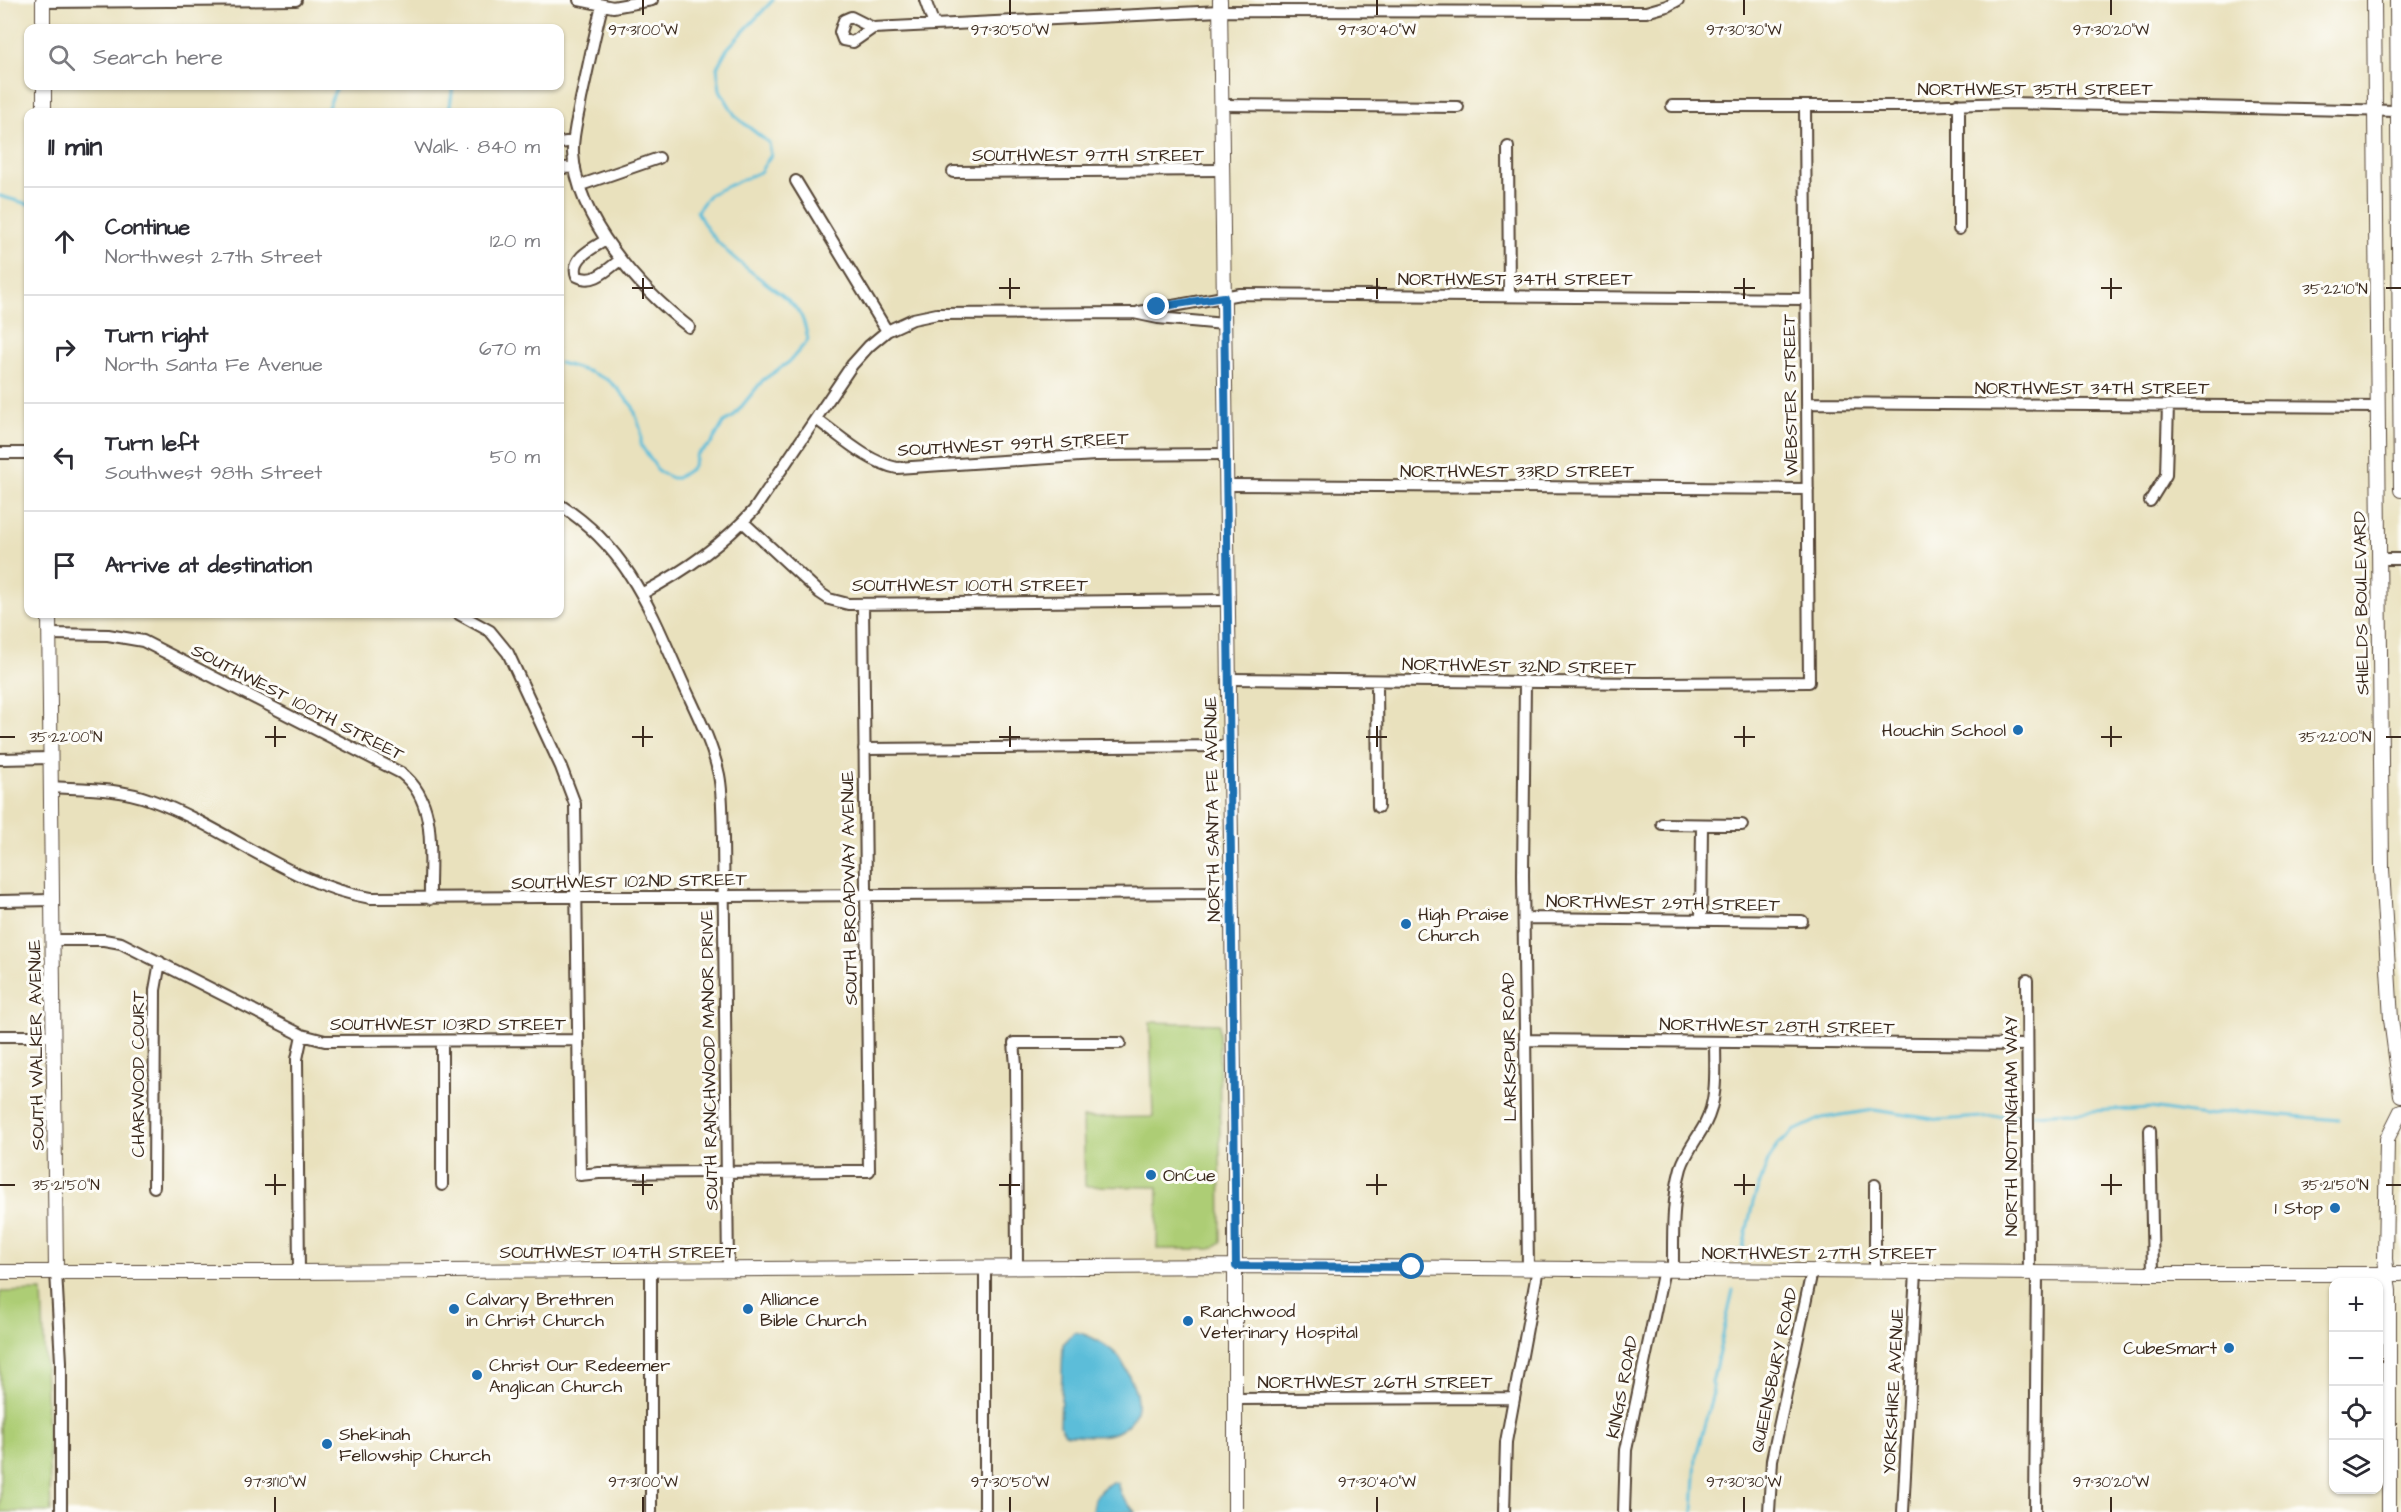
<!DOCTYPE html>
<html lang="en">
<head>
<meta charset="utf-8">
<style>
	body { margin:0; font-family:"Architects Daughter",sans-serif; background:#f2f2f3; color:#2b2b33 }
	.controls { position:absolute; right:18px; bottom:18px; display:grid; overflow:hidden; border-radius:12px; box-shadow:0 2px 4px #0004 }
	.controls button { width:54px; height:54px; display:grid; place-items:center; padding:0; border:0; border-bottom:2px solid #e1e1e2; background:#fff; color:#2b2b33; font:30px sans-serif }
	.stop { position:absolute; width:18px; height:18px; margin:-14px; border:4px solid #1f6fb2; border-radius:50%; background:#fff }
	.stop.end { background:#1f6fb2; border-color:#fff; box-shadow:0 2px 6px #0008 }
	.list { margin:0; padding:0; list-style:none }
	h2 { display:flex; justify-content:space-between; align-items:center; height:78px; margin:0; padding:0 24px; font-size:26px }
	h2 small { font-size:20px; font-weight:400; color:#7c7c81 }
	.list li { display:grid; grid-template-columns:39px 1fr auto; gap:18px; align-items:center; box-sizing:border-box; height:108px; padding:0 24px; border-top:2px solid #e1e1e2 }
	.list b { display:block; font-size:22px; white-space:nowrap }
	.list p { margin:0; font-size:20px; white-space:nowrap; color:#7c7c81 }
	.list em { font-size:20px; font-style:normal; color:#7c7c81 }
	.icon { flex:none; width:33px; height:33px; fill:none; stroke:currentColor; stroke-width:2; stroke-linecap:round; stroke-linejoin:round }
	.map { position:relative; flex:none; width:2401px; height:1512px; overflow:hidden }
	.search { position:absolute; background:#fff; box-shadow:0 2px 4px #0004; left:24px; top:24px; width:540px; height:66px; display:flex; align-items:center; gap:15px; box-sizing:border-box; padding:0 21px; border-radius:12px; color:#7c7c81; font-size:22px }
	.panel { position:absolute; background:#fff; box-shadow:0 2px 4px #0004; left:24px; top:108px; width:540px; height:510px; border-radius:12px }
	.map>svg:first-child { display:block }
	.green { fill:#adcd75; stroke:#747c4a; stroke-width:1.5 }
	.water { fill:#5bbdd9; stroke:#4b747c; stroke-width:1.5 }
	.lines { fill:none; stroke-linecap:round; stroke-linejoin:round }
	.stream { stroke:#5bbdd9; stroke-width:3 }
	.minor-casing { stroke:#554536; stroke-width:14 }
	.major-casing { stroke:#554536; stroke-width:16 }
	.minor { stroke:#fff; stroke-width:10 }
	.major { stroke:#fff; stroke-width:14 }
	.route { stroke:#1f6fb2; stroke-width:8 }
	.ticks { fill:none; stroke:#3b2a1e; stroke-width:2 }
	.poi-dot { fill:#1f6fb2; stroke:#fdfcf7; stroke-width:2 }
	.labels { text-anchor:middle; stroke-width:6; stroke-linejoin:round; paint-order:stroke }
	.street-label { font-size:18px; fill:#3b2a1e; stroke:#fdfcf7 }
	.poi-label { font-size:18px; fill:#3b2a1e; stroke:#fdfcf7; text-anchor:start }
	.ticks-label { font-size:15px; text-anchor:middle; fill:#3b2a1e; stroke:#fdfcf7; stroke-width:6; stroke-linejoin:round; paint-order:stroke }
</style>
</head>
<body>
<div class="map">
<svg width="2401" height="1512" viewBox="0 0 2401 1512">
	<rect width="100%" height="100%" fill="#fdfcf7"/>
	<filter id="ink" filterUnits="userSpaceOnUse"><feTurbulence type="fractalNoise" baseFrequency=".0167" numOctaves="2"/><feDisplacementMap in="SourceGraphic" scale="12" xChannelSelector="R" yChannelSelector="G"/><feConvolveMatrix kernelMatrix="1 2 1 2 8 2 1 2 1" color-interpolation-filters="sRGB"/></filter>
	<filter id="wash" filterUnits="userSpaceOnUse"><feTurbulence type="fractalNoise" baseFrequency=".008" numOctaves="4" result="noise"/><feDisplacementMap in="SourceGraphic" scale="24" xChannelSelector="R" yChannelSelector="G"/><feGaussianBlur stdDeviation="1.35" result="paint"/><feColorMatrix in="noise" values="0 0 0 0 0 0 0 0 0 0 0 0 0 0 0 0 0 1.4 0 .05"/><feComposite in="paint" operator="in"/></filter>
	<g filter="url(#wash)">
		<rect width="100%" height="100%" fill="#e9e1bd"/>
		<path class="green" d="M1150 1022 1219 1024 1221 1242 1211 1249H1157L1158 1187 1085 1186 1083 1118 1153 1117Z
			M42 1291 51 1512H0V1292Z"/>
		<path class="water" d="M1075 1332C1089 1334 1109 1346 1119 1357 1123 1363 1127 1371 1130 1378 1140 1398 1142 1417 1120 1430 1106 1439 1086 1435 1069 1435L1065 1434 1060 1425 1063 1344Z
			M1113 1482 1117 1483 1121 1495 1135 1512H1092C1093 1496 1099 1489 1113 1482Z"/>
		<g class="lines">
			<path class="stream" d="M326 112 337 86H357
				M449 112 453 86
				M0 196 28 204
				M560 363 590 372 608 380 618 389 633 407 641 431V445L659 472 672 478H677L692 468 697 454 711 444 724 422 733 417 763 380 789 362 808 340C806 331 805 322 800 314 792 301 778 292 766 283 739 263 710 241 697 211L710 194 760 172 771 155 769 143 736 117 720 90 717 67 727 49 773 0
				M2031 1114 2151 1108 2203 1116 2236 1111 2339 1120
				M1742 1252 1753 1202 1768 1161 1778 1145 1794 1131 1822 1118 1874 1110 1940 1120 2024 1114
				M1693 1512 1696 1456 1713 1393 1712 1383 1733 1290"/>
		</g>
	</g>
	<g filter="url(#ink)">
		<g class="lines">
			<defs>
				<path id="minor" d="M579 0 613 7 652 0
					M925 0 934 25
					M43 2 296 0
					M602 6C594 37 588 68 581 99 578 117 572 136 573 153 577 220 639 288 689 327
					M873 28 853 42 843 40 840 32 844 20 851 17 873 28 1220 11 1646 12 1667 6 1678 0
					M1957 104 1959 110V229
					M1221 105 1458 107
					M1672 106H1918L2009 103 2398 111
					M560 143 573 141
					M1508 147 1509 296
					M560 168 575 167
					M953 172 1222 170
					M796 181 887 331
					M581 185 659 158
					M606 240C593 248 570 258 577 276 593 285 607 270 620 260
					M1139 312 1240 294 1806 299
					M1807 403 2378 407
					M816 419C840 436 867 462 897 468L1095 455 1226 454
					M0 453H28
					M1226 485 1808 489
					M2150 501 2166 475 2168 405
					M560 505C628 548 651 611 682 681 696 712 712 742 719 775 723 796 722 817 723 838L728 1269
					M743 522 820 593 829 599 848 604 1228 600
					M2379 559H2401
					M643 593C685 571 722 545 754 510L852 365 869 346 887 331 913 319 937 314 1134 313 1158 318 1224 324
					M459 614 490 631 508 653 561 767 575 804 580 1175 599 1173 846 1171H869L863 604
					M50 634 108 635 143 641 401 773C439 802 429 856 430 899
					M1229 679 1646 683 1809 682 1805 107
					M1377 681 1378 807
					M1525 681 1523 875 1528 1268
					M864 749 1230 746
					M0 759 51 758
					M51 787C84 789 119 788 151 800 226 827 290 885 371 898L1231 893
					M1662 824 1742 825
					M0 901 53 900
					M1524 918 1802 921
					M1701 920 1702 826
					M53 940H104L121 943 302 1035 325 1041 578 1040
					M2027 980 2029 1273
					M0 1036H54
					M1525 1040 2027 1045
					M442 1041V1185
					M2150 1130 2153 1274
					M1875 1185V1271
					M154 1187 155 990 160 962
					M1017 1266 1016 1065 1014 1043H1120
					M985 1267V1512
					M1673 1269C1673 1236 1672 1200 1681 1168 1686 1152 1697 1139 1705 1124 1718 1099 1715 1069 1715 1042
					M56 1271 61 1362V1512
					M299 1272 297 1059 302 1035
					M1236 1399 1513 1398
					M651 1512V1269
					M1504 1512 1506 1442 1538 1268
					M1624 1512 1626 1450 1664 1269
					M1769 1512 1772 1460 1812 1271
					M1903 1512 1916 1271
					M2035 1512 2037 1273"/>
				<path id="major" d="M43 0V28
					M1220 0 1235 1151V1512
					M2374 0 2382 869 2391 1019 2401 1095
					M2397 0 2401 490
					M44 86V112
					M49 614 56 1271
					M0 1272H299L1236 1266 2153 1274H2401
					M2389 1512V1291L2385 1259 2387 1139 2401 1111"/>
			</defs>
			<use href="#minor" class="minor-casing"/>
			<use href="#major" class="major-casing"/>
			<use href="#minor" class="minor"/>
			<use href="#major" class="major"/>
		</g>
	</g>
	<g class="lines" filter="url(#ink)">
		<path class="route" d="M1157 307 1224 297 1236 1266 1412 1267"/>
	</g>
	<path class="ticks" d="M643 0V15M1010 0V15M1377 0V15M1744 0V15M2111 0V15M643 278V299M1010 278V299M1377 278V299M1744 278V299M2111 278V299M632 288H653M999 288H1020M1366 288H1387M1734 288H1755M2101 288H2122M2386 288H2401M275 726V747M643 726V747M1010 726V747M1377 726V747M1744 726V747M2111 726V747M0 737H15M265 737H286M632 737H653M999 737H1020M1366 737H1387M1734 737H1755M2101 737H2122M2386 737H2401M275 1174V1195M643 1174V1195M1010 1174V1195M1377 1174V1195M1744 1174V1195M2111 1174V1195M0 1185H15M265 1185H286M632 1185H653M999 1185H1020M1366 1185H1387M1734 1185H1755M2101 1185H2122M2386 1185H2401M275 1497V1512M643 1497V1512M1010 1497V1512M1377 1497V1512M1744 1497V1512M2111 1497V1512"/>
	<g class="poi-dot">
		<circle cx="2018" cy="730" r="6"/>
		<circle cx="1406" cy="924" r="6"/>
		<circle cx="1151" cy="1175" r="6"/>
		<circle cx="2335" cy="1208" r="6"/>
		<circle cx="454" cy="1309" r="6"/>
		<circle cx="748" cy="1309" r="6"/>
		<circle cx="1188" cy="1321" r="6"/>
		<circle cx="2229" cy="1348" r="6"/>
		<circle cx="477" cy="1375" r="6"/>
		<circle cx="327" cy="1444" r="6"/>
	</g>
	<g class="labels">
		<g class="street-label">
			<text x="2035" y="95">NORTHWEST 35TH STREET</text>
			<text x="1088" y="161">SOUTHWEST 97TH STREET</text>
			<text x="1515" y="285">NORTHWEST 34TH STREET</text>
			<text x="2092" y="394">NORTHWEST 34TH STREET</text>
			<text transform="translate(1790 395) rotate(-91)" y="6">WEBSTER STREET</text>
			<text transform="translate(1013 444) rotate(-3)" y="6">SOUTHWEST 99TH STREET</text>
			<text x="1517" y="477">NORTHWEST 33RD STREET</text>
			<text x="970" y="591">SOUTHWEST 100TH STREET</text>
			<text transform="translate(2361 603) rotate(-91)" y="6">SHIELDS BOULEVARD</text>
			<text transform="translate(1519 666) rotate(1)" y="6">NORTHWEST 32ND STREET</text>
			<text transform="translate(298 702) rotate(27)" y="6">SOUTHWEST 100TH STREET</text>
			<text transform="translate(1212 809) rotate(-91)" y="6">NORTH SANTA FE AVENUE</text>
			<text transform="translate(629 881) rotate(-1)" y="6">SOUTHWEST 102ND STREET</text>
			<text transform="translate(849 888) rotate(-91)" y="6">SOUTH BROADWAY AVENUE</text>
			<text transform="translate(1663 903) rotate(1)" y="6">NORTHWEST 29TH STREET</text>
			<text x="448" y="1030">SOUTHWEST 103RD STREET</text>
			<text transform="translate(1777 1026) rotate(1)" y="6">NORTHWEST 28TH STREET</text>
			<text transform="translate(36 1045) rotate(-91)" y="6">SOUTH WALKER AVENUE</text>
			<text transform="translate(1509 1047) rotate(-91)" y="6">LARKSPUR ROAD</text>
			<text transform="translate(709 1060) rotate(-91)" y="6">SOUTH RANCHWOOD MANOR DRIVE</text>
			<text transform="translate(138 1074) rotate(-90)" y="6">CHARWOOD COURT</text>
			<text transform="translate(2011 1126) rotate(-90)" y="6">NORTH NOTTINGHAM WAY</text>
			<text x="618" y="1258">SOUTHWEST 104TH STREET</text>
			<text x="1819" y="1259">NORTHWEST 27TH STREET</text>
			<text transform="translate(1774 1370) rotate(-78)" y="6">QUEENSBURY ROAD</text>
			<text x="1375" y="1388">NORTHWEST 26TH STREET</text>
			<text transform="translate(1622 1387) rotate(-79)" y="6">KINGS ROAD</text>
			<text transform="translate(1893 1391) rotate(-87)" y="6">YORKSHIRE AVENUE</text>
		</g>
		<g class="poi-label">
			<text x="2006" y="736" text-anchor="end">Houchin School</text>
			<text x="1418" y="920">High Praise<tspan x="1418" dy="21">Church</tspan></text>
			<text x="1163" y="1181">OnCue</text>
			<text x="2323" y="1214" text-anchor="end">1 Stop</text>
			<text x="466" y="1305">Calvary Brethren<tspan x="466" dy="21">in Christ Church</tspan></text>
			<text x="760" y="1305">Alliance<tspan x="760" dy="21">Bible Church</tspan></text>
			<text x="1200" y="1317">Ranchwood<tspan x="1200" dy="21">Veterinary Hospital</tspan></text>
			<text x="2217" y="1354" text-anchor="end">CubeSmart</text>
			<text x="489" y="1371">Christ Our Redeemer<tspan x="489" dy="21">Anglican Church</tspan></text>
			<text x="339" y="1440">Shekinah<tspan x="339" dy="21">Fellowship Church</tspan></text>
		</g>
	</g>
	<g class="ticks-label">
		<text x="643" y="35">97°31'00"W</text>
		<text x="1010" y="35">97°30'50"W</text>
		<text x="1377" y="35">97°30'40"W</text>
		<text x="1744" y="35">97°30'30"W</text>
		<text x="2111" y="35">97°30'20"W</text>
		<text x="2335" y="294">35°22'10"N</text>
		<text x="66" y="742">35°22'00"N</text>
		<text x="2335" y="742">35°22'00"N</text>
		<text x="66" y="1190">35°21'50"N</text>
		<text x="2335" y="1190">35°21'50"N</text>
		<text x="275" y="1487">97°31'10"W</text>
		<text x="643" y="1487">97°31'00"W</text>
		<text x="1010" y="1487">97°30'50"W</text>
		<text x="1377" y="1487">97°30'40"W</text>
		<text x="1744" y="1487">97°30'30"W</text>
		<text x="2111" y="1487">97°30'20"W</text>
	</g>
</svg>
<div class="controls">
<button>+</button>
<button>−</button>
<button><svg class="icon" aria-label="locate" viewBox="0 0 24 24"><circle cx="12" cy="12" r="6"/><path d="M12 2v4M12 18v4M2 12h4M18 12h4"/></svg></button>
<button><svg class="icon" aria-label="layers" viewBox="0 0 24 24"><path d="M12 4l9 5-9 5-9-5zM3 14l9 5 9-5"/></svg></button>
</div>
<div class="stop" style="left:1412px;top:1267px"></div>
<div class="stop end" style="left:1157px;top:307px"></div>
<div class="search"><svg class="icon" aria-label="search" viewBox="0 0 24 24"><circle cx="10" cy="10" r="6"/><path d="M15 15l6 6"/></svg>Search here</div>
<section class="panel">
<h2>11 min<small>Walk · 840 m</small></h2>
<ul class="list">
<li><svg class="icon" aria-label="ahead" viewBox="0 0 24 24"><path d="M12 20V5M6 11l6-6 6 6"/></svg><div><b>Continue</b><p>Northwest 27th Street</p></div><em>120 m</em></li>
<li><svg class="icon" aria-label="right" viewBox="0 0 24 24"><path d="M7 20v-9h11M14 6l5 5-5 5"/></svg><div><b>Turn right</b><p>North Santa Fe Avenue</p></div><em>670 m</em></li>
<li><svg class="icon" aria-label="left" viewBox="0 0 24 24"><path d="M17 20v-9H6M10 6l-5 5 5 5"/></svg><div><b>Turn left</b><p>Southwest 98th Street</p></div><em>50 m</em></li>
<li><svg class="icon" aria-label="arrive" viewBox="0 0 24 24"><path d="M6 21V4h12l-3 4 3 4H6"/></svg><div><b>Arrive at destination</b></div></li>
</ul>
</section>
</div>
</body>
</html>
